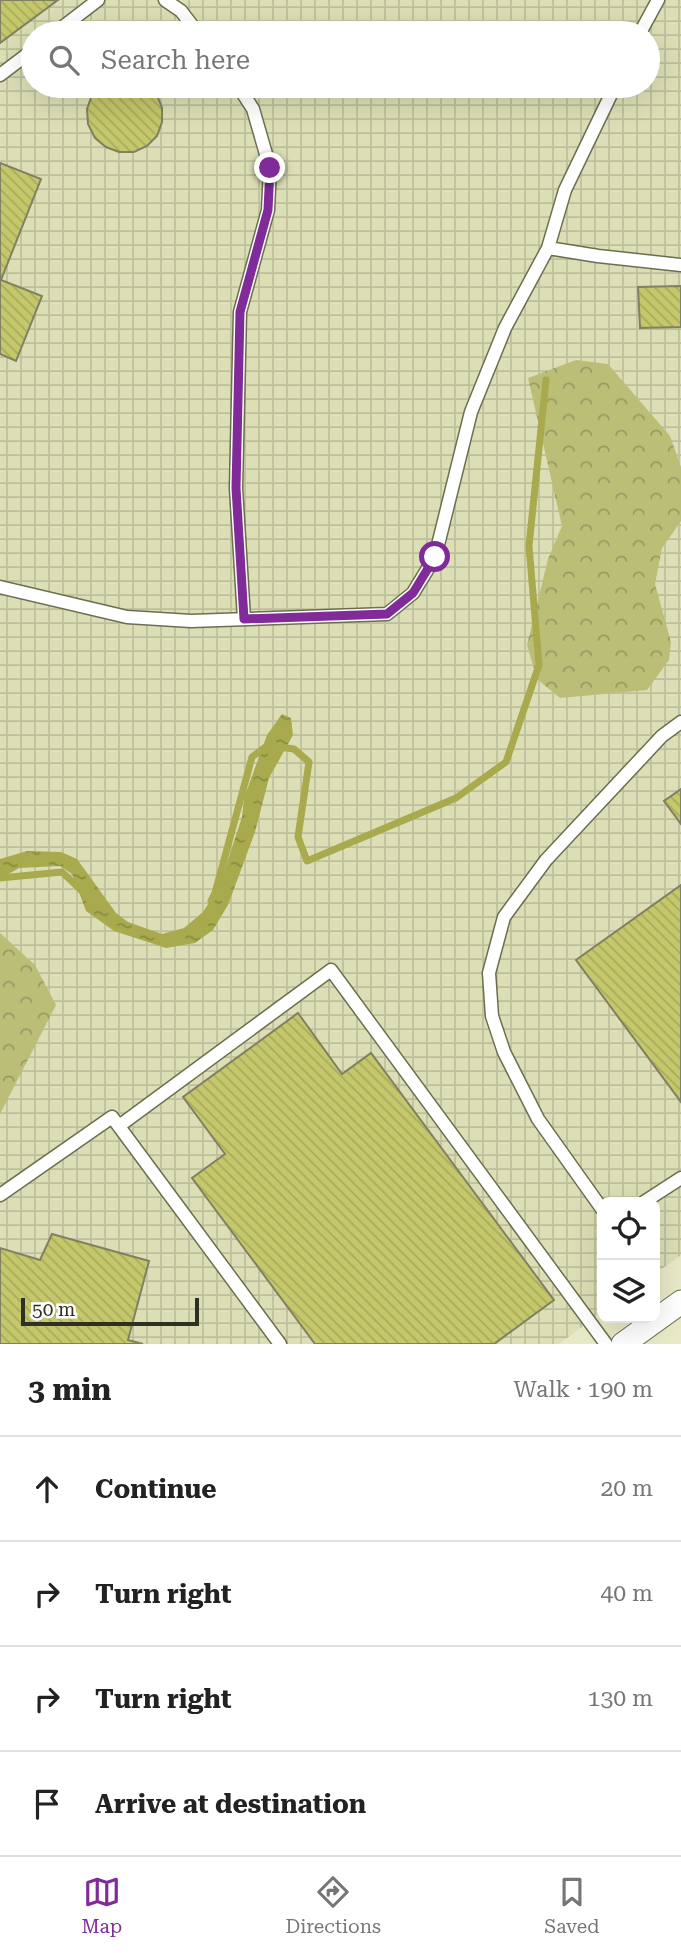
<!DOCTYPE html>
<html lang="en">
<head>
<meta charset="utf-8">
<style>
	body { margin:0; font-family:"Roboto Serif",serif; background:#f2f2f2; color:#222 }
	.controls { position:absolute; right:21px; bottom:21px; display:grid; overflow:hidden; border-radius:14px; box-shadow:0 7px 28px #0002 }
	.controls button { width:63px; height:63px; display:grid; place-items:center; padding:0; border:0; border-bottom:2px solid #e0e0e0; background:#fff; color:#222; font:35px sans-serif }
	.scale { position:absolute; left:21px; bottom:18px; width:178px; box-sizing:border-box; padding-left:7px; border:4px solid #2f2f22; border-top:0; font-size:19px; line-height:24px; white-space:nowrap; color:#2f2f22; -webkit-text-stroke:5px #fff; paint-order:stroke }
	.stop { position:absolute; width:21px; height:21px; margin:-16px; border:5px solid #802b99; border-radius:50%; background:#fff }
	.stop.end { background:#802b99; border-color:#fff; box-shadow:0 2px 7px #0008 }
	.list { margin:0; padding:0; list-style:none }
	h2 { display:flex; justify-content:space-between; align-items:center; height:91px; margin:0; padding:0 28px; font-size:30px }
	h2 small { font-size:23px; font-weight:400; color:#767676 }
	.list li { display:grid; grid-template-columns:46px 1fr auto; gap:21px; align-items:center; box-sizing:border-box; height:105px; padding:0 28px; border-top:2px solid #e0e0e0 }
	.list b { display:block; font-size:26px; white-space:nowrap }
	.list em { font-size:23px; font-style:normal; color:#767676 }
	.icon { flex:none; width:38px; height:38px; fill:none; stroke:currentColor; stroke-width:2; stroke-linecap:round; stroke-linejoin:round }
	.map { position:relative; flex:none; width:681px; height:1344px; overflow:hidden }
	.search { position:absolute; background:#fff; box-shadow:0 7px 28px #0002; left:21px; right:21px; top:21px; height:77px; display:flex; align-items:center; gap:18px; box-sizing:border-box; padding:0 24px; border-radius:38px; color:#767676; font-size:26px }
	.sheet { height:511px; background:#fff }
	nav { display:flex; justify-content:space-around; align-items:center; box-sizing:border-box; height:98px; border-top:2px solid #e0e0e0; background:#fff; font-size:19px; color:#767676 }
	nav a { display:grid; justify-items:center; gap:4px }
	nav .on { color:#802b99 }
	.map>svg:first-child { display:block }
	.industrial { fill:url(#industrial-grid); fill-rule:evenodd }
	.forest { fill:url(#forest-crowns) }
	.water { fill:url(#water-ripples) }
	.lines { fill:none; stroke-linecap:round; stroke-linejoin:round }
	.stream { stroke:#a8aa4d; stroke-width:7 }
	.building { fill:url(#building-back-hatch); stroke:#808162; stroke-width:2 }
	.service-casing { stroke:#6c6e4f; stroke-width:15 }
	.minor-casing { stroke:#6c6e4f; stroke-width:25 }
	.service { stroke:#fff; stroke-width:12 }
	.minor { stroke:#fff; stroke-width:23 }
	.route { stroke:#802b99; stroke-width:9 }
</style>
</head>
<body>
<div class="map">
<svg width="681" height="1344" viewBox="0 0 681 1344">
	<defs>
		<pattern id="industrial-grid" width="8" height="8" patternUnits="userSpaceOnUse" patternTransform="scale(1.75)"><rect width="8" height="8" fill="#dcdfb5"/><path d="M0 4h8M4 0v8" fill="none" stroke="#bdc09b"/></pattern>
		<pattern id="forest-crowns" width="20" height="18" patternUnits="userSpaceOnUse" patternTransform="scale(1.75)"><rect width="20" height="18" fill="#bbbe77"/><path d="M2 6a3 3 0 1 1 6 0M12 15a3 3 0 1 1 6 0" fill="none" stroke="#989b61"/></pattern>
		<pattern id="water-ripples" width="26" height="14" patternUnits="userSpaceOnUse" patternTransform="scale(1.75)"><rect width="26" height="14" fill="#a8aa4d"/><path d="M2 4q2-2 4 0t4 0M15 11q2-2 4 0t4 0" fill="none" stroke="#898b40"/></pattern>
		<pattern id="building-back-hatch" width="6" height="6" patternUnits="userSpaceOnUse" patternTransform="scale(1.75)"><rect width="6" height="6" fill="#c4c76a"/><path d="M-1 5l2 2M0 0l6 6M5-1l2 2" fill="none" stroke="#a9ab5c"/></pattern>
	</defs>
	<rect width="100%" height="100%" fill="#e7e9c7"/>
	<path class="industrial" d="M0 0H681V1255L655 1274V1202H602V1312L559 1344H0ZM33 33H648V86H33Z"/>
	<path class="forest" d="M576 360 608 364 670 436 681 467V521L662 548 655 584 671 642 669 660 647 690 560 698 537 679 527 645 548 559 562 526 528 378Z
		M0 933 35 965 56 1005 0 1114Z"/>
	<path class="water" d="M282 714 291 718 293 735 269 778 255 832 228 905 213 930 195 943 166 948 114 931 86 911 72 874 60 866 19 868 0 879V859L27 851 61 852 77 859 116 913 128 922 162 934 184 928 203 912 219 887 242 817 244 798 267 735Z"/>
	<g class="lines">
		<path class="stream" d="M279 747 294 749 309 762 298 837 307 861 456 798 506 762 539 665 529 546 546 380
			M0 878 62 872 82 891
			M211 901 215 893 252 757 268 745"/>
	</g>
	<path class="building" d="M0 0H58L0 43Z
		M101 86H148L157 95 162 108V122L157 136 147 146 134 152H119L106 147 95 138 88 124 87 109 92 95Z
		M0 163 41 179 1 280 42 296 16 361 0 354Z
		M681 286V327L640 328 638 287Z
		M681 789V824L664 801Z
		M681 885V1102L576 960Z
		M298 1013 342 1074 371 1053 554 1300 494 1344H315L192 1178 225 1154 183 1097Z
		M52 1234 149 1261 128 1340 143 1344H0V1248L40 1260Z"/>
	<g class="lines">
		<defs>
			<path id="service" d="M165 0 181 11 198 33
				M55 33 98 0
				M640 33 658 0
				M0 75 33 50
				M238 86 253 109 270 168 268 210 240 312 236 488 244 619
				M548 248 598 256 681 265
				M0 587 127 617 191 621 387 614 413 593 435 557 471 412 505 328 548 248 565 190 615 86
				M119 1126 331 970 606 1344
				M0 1195 112 1117 280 1344
				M644 1202 681 1178
				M602 1209 538 1119 504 1052 492 1016 489 973 504 917 546 860 662 736 681 722"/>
			<path id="minor" d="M623 1344 681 1302"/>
		</defs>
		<use href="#service" class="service-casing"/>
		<use href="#minor" class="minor-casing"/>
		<use href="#service" class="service"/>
		<use href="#minor" class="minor"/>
	</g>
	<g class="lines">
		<path class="route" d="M270 168 268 210 240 312 236 488 244 619 387 614 413 593 435 557"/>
	</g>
</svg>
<div class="controls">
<button><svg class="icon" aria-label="locate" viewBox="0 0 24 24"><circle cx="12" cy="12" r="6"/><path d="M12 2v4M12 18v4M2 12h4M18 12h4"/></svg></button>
<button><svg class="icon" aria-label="layers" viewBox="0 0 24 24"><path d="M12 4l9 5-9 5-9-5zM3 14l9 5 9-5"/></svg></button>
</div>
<div class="scale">50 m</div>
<div class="stop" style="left:435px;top:557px"></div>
<div class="stop end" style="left:270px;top:168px"></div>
<div class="search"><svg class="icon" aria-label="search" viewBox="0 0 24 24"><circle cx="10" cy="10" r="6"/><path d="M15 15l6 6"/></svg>Search here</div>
</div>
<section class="sheet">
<h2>3 min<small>Walk · 190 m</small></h2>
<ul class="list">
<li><svg class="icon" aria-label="ahead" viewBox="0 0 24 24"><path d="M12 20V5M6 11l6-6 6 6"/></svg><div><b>Continue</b></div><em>20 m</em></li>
<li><svg class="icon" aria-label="right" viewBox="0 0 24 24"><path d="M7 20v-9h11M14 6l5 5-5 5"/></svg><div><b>Turn right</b></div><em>40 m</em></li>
<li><svg class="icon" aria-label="right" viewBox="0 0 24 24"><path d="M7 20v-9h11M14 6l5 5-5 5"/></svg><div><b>Turn right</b></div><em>130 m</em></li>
<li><svg class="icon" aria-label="arrive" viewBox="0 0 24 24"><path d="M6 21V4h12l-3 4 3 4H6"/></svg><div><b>Arrive at destination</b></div></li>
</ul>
</section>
<nav>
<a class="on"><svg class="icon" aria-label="map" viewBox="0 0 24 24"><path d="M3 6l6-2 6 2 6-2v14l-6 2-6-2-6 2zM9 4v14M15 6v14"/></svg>Map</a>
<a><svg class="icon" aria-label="directions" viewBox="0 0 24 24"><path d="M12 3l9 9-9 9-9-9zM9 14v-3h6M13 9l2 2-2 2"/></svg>Directions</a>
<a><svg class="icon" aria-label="saved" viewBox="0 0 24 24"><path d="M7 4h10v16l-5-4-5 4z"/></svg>Saved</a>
</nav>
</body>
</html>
